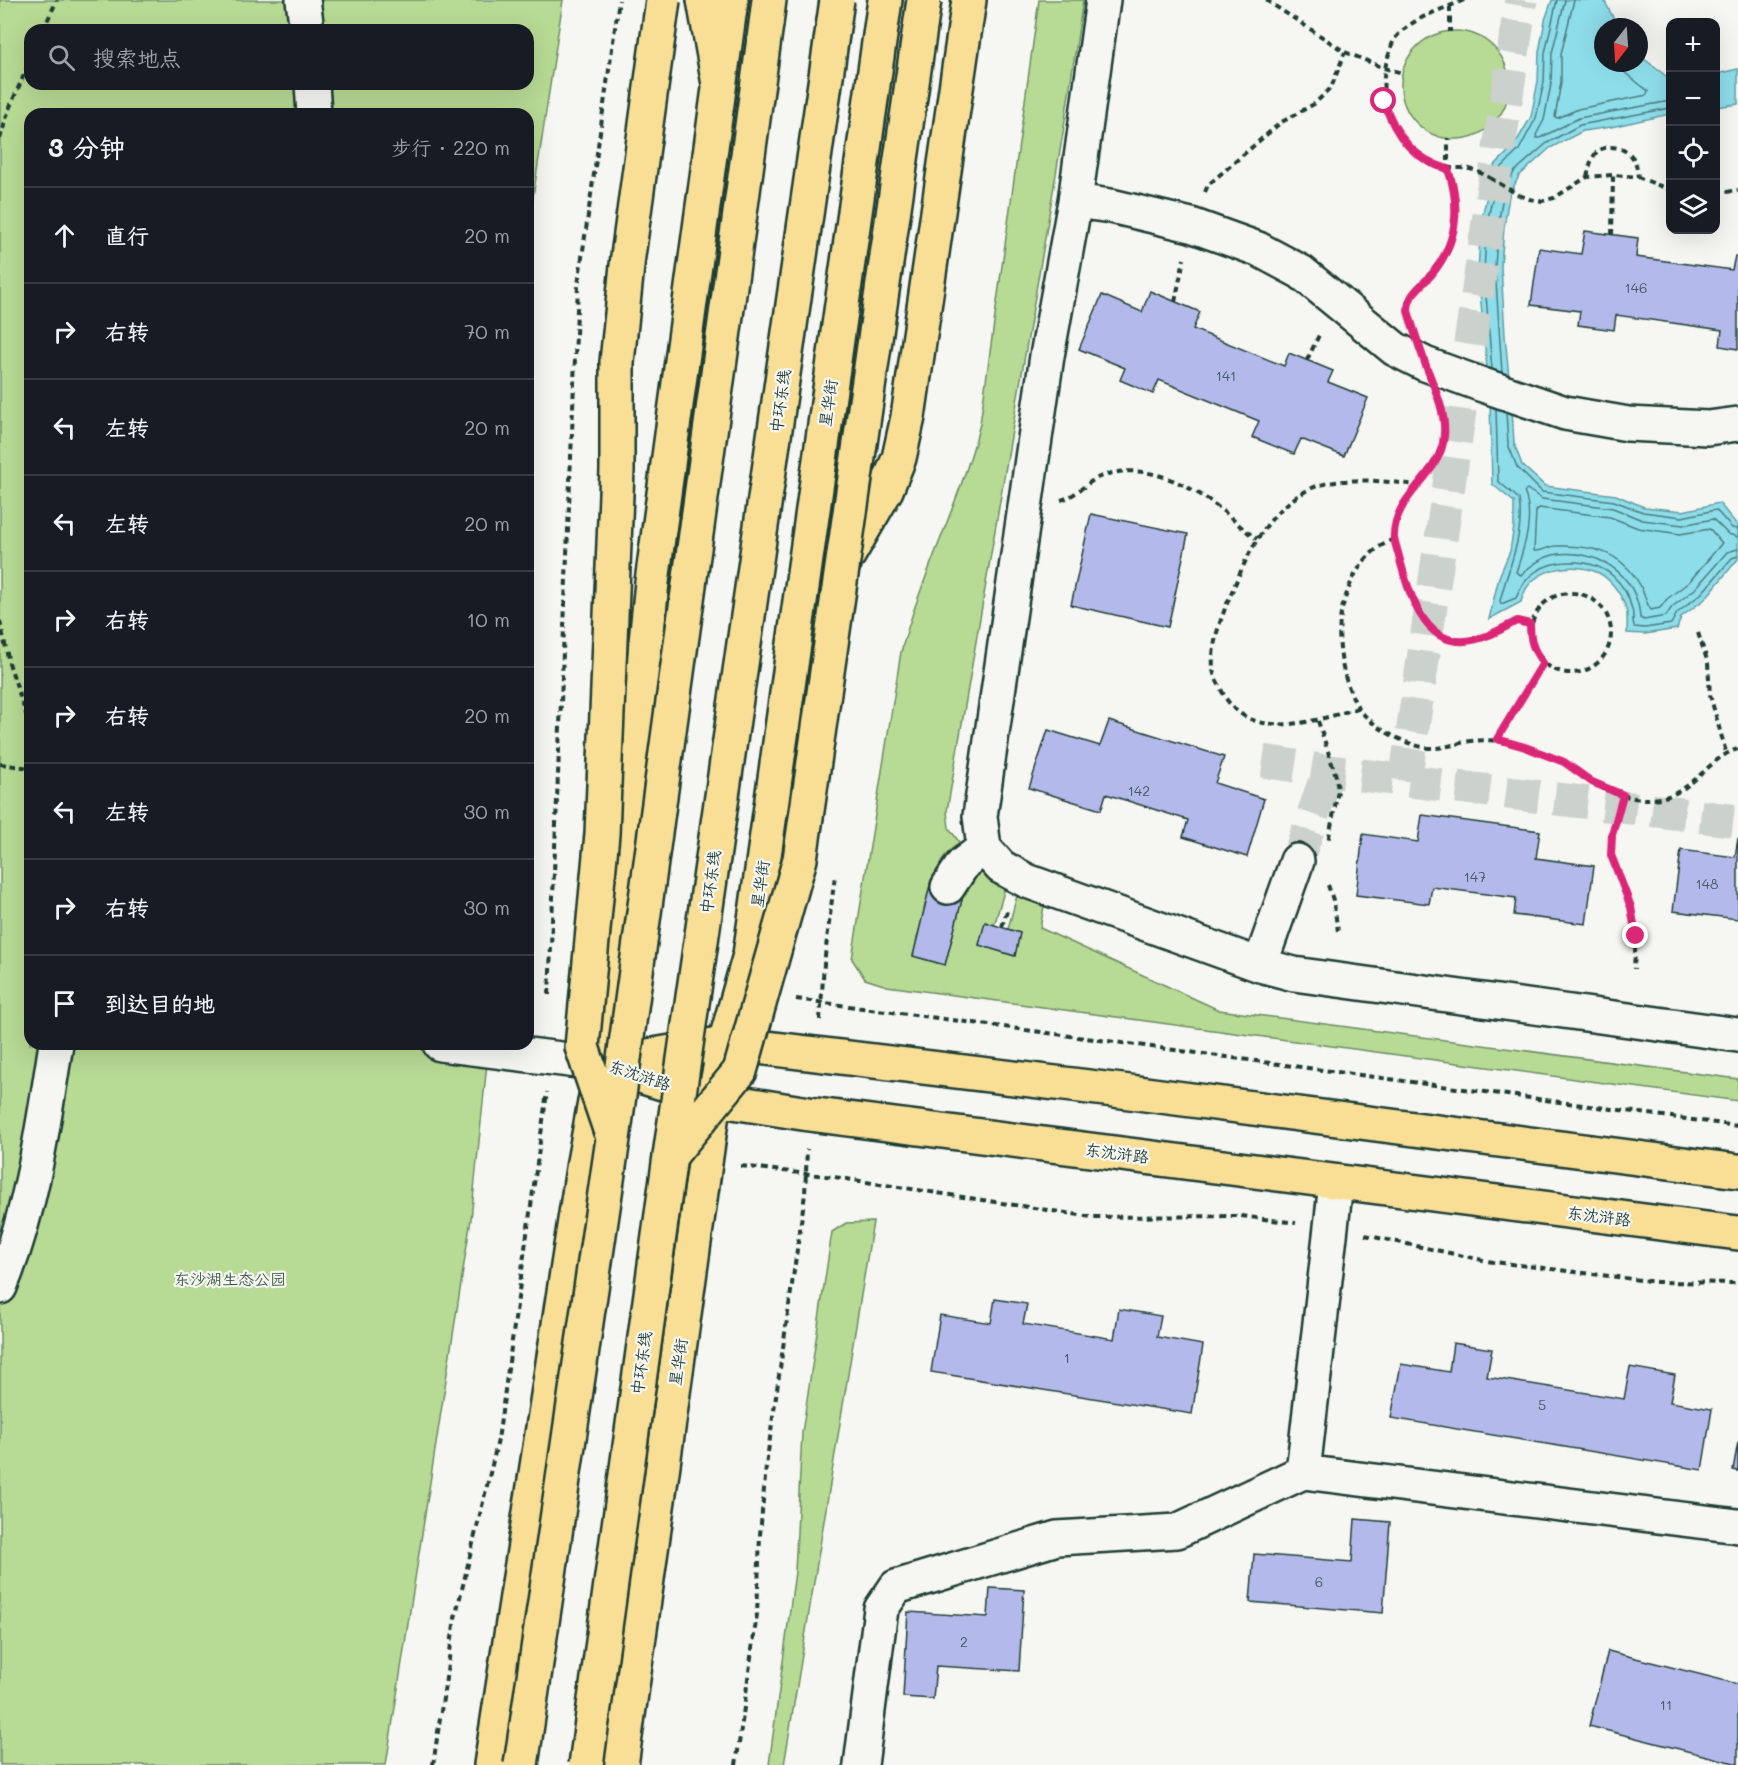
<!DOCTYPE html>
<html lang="zh">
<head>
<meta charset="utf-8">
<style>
	body { margin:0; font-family:Mali,"LXGW WenKai TC",sans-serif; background:#242831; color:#f1f3f6 }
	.controls { position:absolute; right:18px; top:18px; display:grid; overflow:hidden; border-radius:12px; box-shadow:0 6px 24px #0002 }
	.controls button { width:54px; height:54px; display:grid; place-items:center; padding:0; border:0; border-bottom:2px solid #363941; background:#171b24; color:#f1f3f6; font:30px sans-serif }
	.compass { position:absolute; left:1594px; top:18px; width:54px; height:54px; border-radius:50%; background:#171b24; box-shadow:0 6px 24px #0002; rotate:197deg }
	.stop { position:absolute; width:18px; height:18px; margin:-14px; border:4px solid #db2777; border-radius:50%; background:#fff }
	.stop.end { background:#db2777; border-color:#fff; box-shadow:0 2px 6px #0008 }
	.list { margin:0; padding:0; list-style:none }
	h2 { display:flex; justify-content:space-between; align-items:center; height:78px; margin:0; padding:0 24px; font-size:26px }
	h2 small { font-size:20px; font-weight:400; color:#9ea1a6 }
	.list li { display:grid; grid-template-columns:39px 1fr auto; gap:18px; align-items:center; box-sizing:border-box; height:96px; padding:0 24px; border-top:2px solid #363941 }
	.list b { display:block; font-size:22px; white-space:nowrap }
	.list em { font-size:20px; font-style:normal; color:#9ea1a6 }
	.icon { flex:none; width:33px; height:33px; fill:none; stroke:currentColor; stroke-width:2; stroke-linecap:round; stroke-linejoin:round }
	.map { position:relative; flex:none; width:1738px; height:1765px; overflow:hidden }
	.search { position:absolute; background:#171b24; box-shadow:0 6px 24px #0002; left:24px; top:24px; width:510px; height:66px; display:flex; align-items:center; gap:15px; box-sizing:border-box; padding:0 21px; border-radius:18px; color:#9ea1a6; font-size:22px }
	.panel { position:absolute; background:#171b24; box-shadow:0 6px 24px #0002; left:24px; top:108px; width:510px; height:942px; border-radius:18px }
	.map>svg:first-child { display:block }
	.green { fill:#b7da94; stroke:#6b8c64; stroke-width:1.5; fill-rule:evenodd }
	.water { fill:#8eddeb; stroke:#629da2; stroke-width:1.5 }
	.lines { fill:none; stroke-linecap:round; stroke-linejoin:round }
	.shore { stroke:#4b7d7d; stroke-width:1.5 }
	.building { fill:#b3baeb; stroke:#1f3d34; stroke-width:1.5 }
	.minor-tunnel { stroke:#cbd1cc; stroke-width:33; stroke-dasharray:33 16; stroke-linecap:butt }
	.minor-casing { stroke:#1f3d34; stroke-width:38 }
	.major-casing { stroke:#1f3d34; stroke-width:38 }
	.highway-casing { stroke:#1f3d34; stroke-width:38 }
	.path { stroke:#1f3d34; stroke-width:4; stroke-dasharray:6 4.5; stroke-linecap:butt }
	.minor { stroke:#f6f6f2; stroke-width:33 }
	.major { stroke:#f9df96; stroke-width:33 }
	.highway { stroke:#f9df96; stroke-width:33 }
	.highway-bridge-casing { stroke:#1f3d34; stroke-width:38; stroke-linecap:butt }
	.path-bridge { stroke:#1f3d34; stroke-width:4; stroke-dasharray:6 4.5; stroke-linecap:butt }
	.highway-bridge { stroke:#f9df96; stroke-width:33 }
	.route { stroke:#db2777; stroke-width:8 }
	.labels { text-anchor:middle; stroke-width:4.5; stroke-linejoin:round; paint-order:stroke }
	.number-label { font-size:14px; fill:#445c62 }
	.street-label { font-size:16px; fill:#1f3d34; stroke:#f6f6f2 }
	.park-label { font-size:16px; fill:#3d5c47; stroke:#f6f6f2 }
</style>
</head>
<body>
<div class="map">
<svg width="1738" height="1765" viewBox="0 0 1738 1765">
	<rect width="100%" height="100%" fill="#f6f6f2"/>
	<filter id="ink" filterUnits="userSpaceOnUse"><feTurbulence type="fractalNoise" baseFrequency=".0167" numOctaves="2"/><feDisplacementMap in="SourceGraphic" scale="12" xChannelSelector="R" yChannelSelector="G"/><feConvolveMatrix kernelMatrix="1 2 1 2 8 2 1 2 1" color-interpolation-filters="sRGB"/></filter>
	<g filter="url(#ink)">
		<path class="green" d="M0 0H563L528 230V114H30V1044H489L471 1219 386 1765H0ZM30 30H528V84H30Z
			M1039 0H1083L1063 133 947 811 949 828 959 842 944 857 931 881 913 956 945 965 964 892 979 871 991 881 1005 888 994 926 985 923 979 945 1014 956 1020 933 1008 929 1018 892 1045 901 1040 928 1219 1010 1738 1079V1101L887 986 865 979 852 959 901 652C922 574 960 502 980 424Z
			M1401 85a54 54 0 1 1 108 0a54 54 0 1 1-108 0Z
			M873 1222 784 1765H769L795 1572 802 1433 832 1232 846 1223Z"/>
		<path class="water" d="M1552 0H1604L1618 27H1603V63H1639V55L1670 79V114L1611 127 1583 131 1550 148 1519 176 1509 196 1504 228 1501 266 1505 336 1512 409 1514 443 1522 465 1545 486 1616 495 1644 507 1683 511 1719 503 1738 526V559L1705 599 1681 617 1677 629 1645 634 1627 633C1627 625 1628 616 1626 609 1622 594 1609 576 1594 571 1572 563 1539 568 1526 589 1524 593 1522 598 1521 602L1489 619 1499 577 1510 551 1514 526V502L1492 484 1490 401 1478 271 1481 221 1494 166 1514 146 1531 117 1538 81 1539 52 1545 20Z
			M1738 69V104L1716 107V74Z"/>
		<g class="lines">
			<path class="shore" d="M1565 0 1552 53 1551 84 1544 120 1536 135 1537 138H1540L1579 118 1670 101
				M1574 0 1561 54V82L1555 117 1558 118 1578 109 1647 95 1648 91 1624 72 1618 63
				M1492 369 1484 271 1487 222 1499 170 1519 150 1536 118 1544 82 1545 53 1557 0
				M1502 373 1495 266 1498 227 1503 195 1514 172 1547 143 1580 125 1670 108
				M1496 409 1498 481 1519 499C1525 536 1508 567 1500 601L1501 604 1516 598C1520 588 1525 579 1535 572 1556 557 1594 559 1613 576 1622 584 1629 597 1632 609 1634 615 1632 621 1634 627L1645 628 1671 624 1677 613 1701 594 1732 558 1738 556
				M1506 412 1508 444 1517 467 1542 492 1614 501 1643 512 1682 517 1716 510 1732 528 1738 529
				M1539 508 1610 517 1638 528 1680 534 1710 529 1722 543 1689 582 1667 599 1660 608 1651 610C1646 603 1644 593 1640 585 1621 551 1592 545 1556 546 1548 546 1542 552 1534 551L1536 511Z
				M1738 537 1728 534 1713 519 1683 525 1642 520 1613 508 1542 499 1527 489 1524 492C1535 517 1524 548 1516 572L1521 575C1530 566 1540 558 1553 555 1595 547 1638 573 1640 618L1644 620 1666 616 1672 607 1695 589 1727 552 1738 549"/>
		</g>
		<path class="building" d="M1585 231 1638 238 1636 257 1732 270 1735 256H1738V349L1720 346 1722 330 1616 315 1614 330 1578 325 1580 311 1531 305 1539 248 1581 254Z
			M1150 291 1200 312 1193 329 1284 366 1289 353 1333 371 1328 382 1368 398 1344 456 1301 439 1294 454 1252 437 1259 421 1159 380 1153 394 1120 380 1125 368 1079 349 1102 295 1142 312Z
			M1091 514 1188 534 1168 627 1071 605Z
			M1109 721 1224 757 1215 783 1264 799 1247 857 1183 837 1188 820 1106 794 1101 810 1029 788 1048 730 1100 746Z
			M1422 815 1540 831 1536 858 1594 866 1586 924 1514 915 1516 898 1432 887 1429 904 1356 895 1363 834 1418 842Z
			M1738 838V919L1673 911 1681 850 1735 857Z
			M931 881 964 892 945 965 913 956Z
			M985 922 1020 933 1015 956 979 945Z
			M995 1299 1027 1304 1023 1324 1114 1339 1119 1309 1161 1316 1157 1337 1203 1345 1192 1414 931 1372 940 1315 991 1323Z
			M1453 1343 1492 1349 1487 1377 1624 1399 1630 1367 1675 1375 1670 1402 1712 1409 1702 1470 1391 1418 1401 1364 1449 1372Z
			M1738 1442V1471L1733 1470Z
			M1355 1519 1390 1522 1383 1613 1250 1602 1254 1554 1352 1562Z
			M990 1588 1024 1590 1019 1671 936 1666 933 1699 903 1697 908 1612 988 1617Z
			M1608 1651 1738 1684V1764L1589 1726Z"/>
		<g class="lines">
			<path class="minor-tunnel" d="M1263 761 1328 771 1738 821
				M1405 781 1521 0
				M1297 861 1328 771"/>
			<defs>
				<path id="minor" d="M303 0 307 30
					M1103 0 1075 201 1047 356 980 816 984 848 1001 867 1027 881 1260 965 1294 974 1738 1035
					M312 84 314 114
					M1075 201 1111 206 1191 225 1258 249 1301 272 1395 349 1425 364 1480 384 1565 413 1628 424 1708 428 1738 424
					M948 887 963 864 984 848
					M1260 965 1297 861
					M440 1044 602 1064
					M0 1287C32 1210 43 1126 56 1044
					M1303 1472 1336 1183
					M861 1765 881 1609 896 1587 1057 1538 1177 1531 1303 1472 1738 1526"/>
				<path id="major" d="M842 566 886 490 899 458 908 417 969 0
					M606 1063 725 1043 1122 1091 1738 1171
					M602 1064 714 1099 809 1114 1738 1233
					M491 1765 584 1162 602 1064 619 913 652 582 731 0
					M621 1765 714 1099 725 1043 750 955 885 0"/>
				<path id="highway" d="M704 0 719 84
					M766 24 769 0"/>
			</defs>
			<use href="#minor" class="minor-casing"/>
			<use href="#major" class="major-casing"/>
			<use href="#highway" class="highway-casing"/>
			<path class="path" d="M1266 0 1345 52 1384 68 1403 73
				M1464 0C1440 11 1415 16 1396 37 1392 42 1391 49 1389 54 1377 89 1385 121 1410 148 1417 154 1424 161 1432 165 1441 169 1450 168 1460 168 1471 168 1480 172 1490 178
				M1450 7V32
				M43 30 57 0
				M0 139 9 109 30 61
				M1587 177C1589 168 1591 157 1598 151 1609 143 1626 148 1633 158 1637 164 1637 171 1638 177
				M1205 192 1208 185 1280 123 1314 104 1331 88 1345 52
				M1716 194 1738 190
				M1519 195 1529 199 1542 201 1554 198 1587 177 1613 175 1638 177 1670 190
				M1612 235 1613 175
				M1175 302 1184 259
				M1408 313V301L1448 252 1453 233 1455 214 1454 187 1448 169V138
				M1307 360 1320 333
				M1441 408C1443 420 1446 433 1442 445 1432 480 1392 499 1394 539 1405 574 1416 645 1465 641 1484 640 1501 629 1517 621L1530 624
				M1061 500C1077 496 1089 479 1105 475 1143 463 1183 481 1214 504 1229 515 1241 528 1257 539
				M1394 539C1363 552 1350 579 1342 609 1335 639 1342 681 1358 707 1369 725 1402 743 1422 747 1440 751 1455 743 1471 741 1491 739 1507 741 1525 747 1538 751 1552 756 1563 762 1573 767 1581 775 1589 780 1605 791 1631 800 1650 799 1693 798 1704 759 1738 749
				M1531 633a40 40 0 1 1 80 0a40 40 0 1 1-80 0Z
				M0 621 9 663 30 726
				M1698 633 1708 663 1710 695 1726 752
				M1358 708C1314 722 1245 744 1221 689 1218 682 1213 675 1213 668 1211 641 1223 613 1233 589 1250 549 1270 507 1312 488 1339 476 1387 481 1416 485
				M1318 721 1336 776 1338 791 1328 842
				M1497 739 1543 663
				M0 764 30 768
				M1623 795 1612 835 1611 855 1631 907 1636 936 1634 969
				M1328 885 1333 900 1338 931
				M1002 927 1007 911
				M549 995 578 285 619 0
				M796 999 1738 1126
				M820 1020 824 964 835 875
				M741 1166 834 1177 1092 1217 1241 1216 1296 1223
				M1365 1235 1487 1261 1657 1282 1738 1283
				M433 1765 455 1618 498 1440 547 1092
				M736 1765 757 1614 760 1535 766 1466 805 1194 807 1149"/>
			<use href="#minor" class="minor"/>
			<use href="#major" class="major"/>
			<use href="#highway" class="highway"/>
			<defs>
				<path id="highway-bridge" d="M611 1132 582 1047 602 834 617 470V362L628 256 663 0
					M670 1156 740 1071 800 859 924 0
					M521 1765 613 1139 766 24
					M586 1765 670 1156 837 0"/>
			</defs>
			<use href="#highway-bridge" class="highway-bridge-casing"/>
			<path class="path-bridge" d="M1490 178 1519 195"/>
			<use href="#highway-bridge" class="highway-bridge"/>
		</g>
	</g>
	<g class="lines" filter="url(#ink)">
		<path class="route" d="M1384 101C1394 134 1414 160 1448 169 1461 207 1458 242 1432 274 1421 287 1408 293 1408 311 1413 328 1419 346 1425 363 1434 388 1449 416 1443 443 1435 480 1392 497 1394 539 1405 574 1416 645 1465 641 1484 640 1501 629 1517 621L1530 624C1530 641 1533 650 1543 663L1497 739 1525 747 1564 762 1592 782 1623 795 1612 835 1611 855 1631 907 1636 936"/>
	</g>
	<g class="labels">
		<g class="number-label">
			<text x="1636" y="293">146</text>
			<text x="1226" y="381">141</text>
			<text x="1139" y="796">142</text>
			<text x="1475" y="882">147</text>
			<text x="1707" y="889">148</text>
			<text x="1067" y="1363">1</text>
			<text x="1542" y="1410">5</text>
			<text x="1319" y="1587">6</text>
			<text x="964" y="1647">2</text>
			<text x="1666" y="1710">11</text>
		</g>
		<g class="street-label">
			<text transform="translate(780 401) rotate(-82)" y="6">中环东线</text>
			<text transform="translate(828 403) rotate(-82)" y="6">星华街</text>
			<text transform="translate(710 882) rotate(-82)" y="6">中环东线</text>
			<text transform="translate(760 884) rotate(-82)" y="6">星华街</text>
			<text transform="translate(640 1075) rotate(18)" y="6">东沈浒路</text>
			<text transform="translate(1117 1153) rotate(7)" y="6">东沈浒路</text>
			<text transform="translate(1599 1216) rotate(7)" y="6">东沈浒路</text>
			<text transform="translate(678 1362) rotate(-82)" y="6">星华街</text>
			<text transform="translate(641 1363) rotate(-82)" y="6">中环东线</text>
		</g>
		<g class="park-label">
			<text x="230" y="1285">东沙湖生态公园</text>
		</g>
	</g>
</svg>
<div class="controls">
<button>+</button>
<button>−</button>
<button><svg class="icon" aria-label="locate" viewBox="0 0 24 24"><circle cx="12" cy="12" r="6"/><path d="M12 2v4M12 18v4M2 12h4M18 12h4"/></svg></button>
<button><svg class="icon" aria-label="layers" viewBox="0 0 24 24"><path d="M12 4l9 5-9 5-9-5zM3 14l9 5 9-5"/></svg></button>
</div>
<svg class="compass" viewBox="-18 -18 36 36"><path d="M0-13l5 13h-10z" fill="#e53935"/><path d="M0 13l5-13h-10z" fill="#9ea1a6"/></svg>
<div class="stop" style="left:1384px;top:101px"></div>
<div class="stop end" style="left:1636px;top:936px"></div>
<div class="search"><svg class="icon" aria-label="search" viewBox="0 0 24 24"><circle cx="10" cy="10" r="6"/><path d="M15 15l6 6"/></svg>搜索地点</div>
<section class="panel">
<h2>3 分钟<small>步行 · 220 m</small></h2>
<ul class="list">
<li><svg class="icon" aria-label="ahead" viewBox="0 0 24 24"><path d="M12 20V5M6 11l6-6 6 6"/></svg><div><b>直行</b></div><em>20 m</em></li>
<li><svg class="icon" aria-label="right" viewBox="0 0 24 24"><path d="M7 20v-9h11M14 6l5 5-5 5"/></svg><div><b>右转</b></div><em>70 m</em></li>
<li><svg class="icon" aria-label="left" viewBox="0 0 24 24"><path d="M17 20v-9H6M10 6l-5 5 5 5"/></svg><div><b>左转</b></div><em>20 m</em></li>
<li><svg class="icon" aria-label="left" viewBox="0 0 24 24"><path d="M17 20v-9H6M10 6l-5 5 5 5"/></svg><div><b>左转</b></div><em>20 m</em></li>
<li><svg class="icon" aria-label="right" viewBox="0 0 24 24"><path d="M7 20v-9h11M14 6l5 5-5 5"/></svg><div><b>右转</b></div><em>10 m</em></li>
<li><svg class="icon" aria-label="right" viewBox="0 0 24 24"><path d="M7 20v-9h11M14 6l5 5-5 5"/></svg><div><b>右转</b></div><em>20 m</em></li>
<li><svg class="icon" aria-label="left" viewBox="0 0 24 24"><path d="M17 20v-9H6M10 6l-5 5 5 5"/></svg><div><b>左转</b></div><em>30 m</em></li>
<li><svg class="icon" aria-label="right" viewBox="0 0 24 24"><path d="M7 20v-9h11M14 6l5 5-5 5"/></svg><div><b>右转</b></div><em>30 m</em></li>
<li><svg class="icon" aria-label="arrive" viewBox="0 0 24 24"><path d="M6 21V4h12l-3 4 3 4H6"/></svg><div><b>到达目的地</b></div></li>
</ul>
</section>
</div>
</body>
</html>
